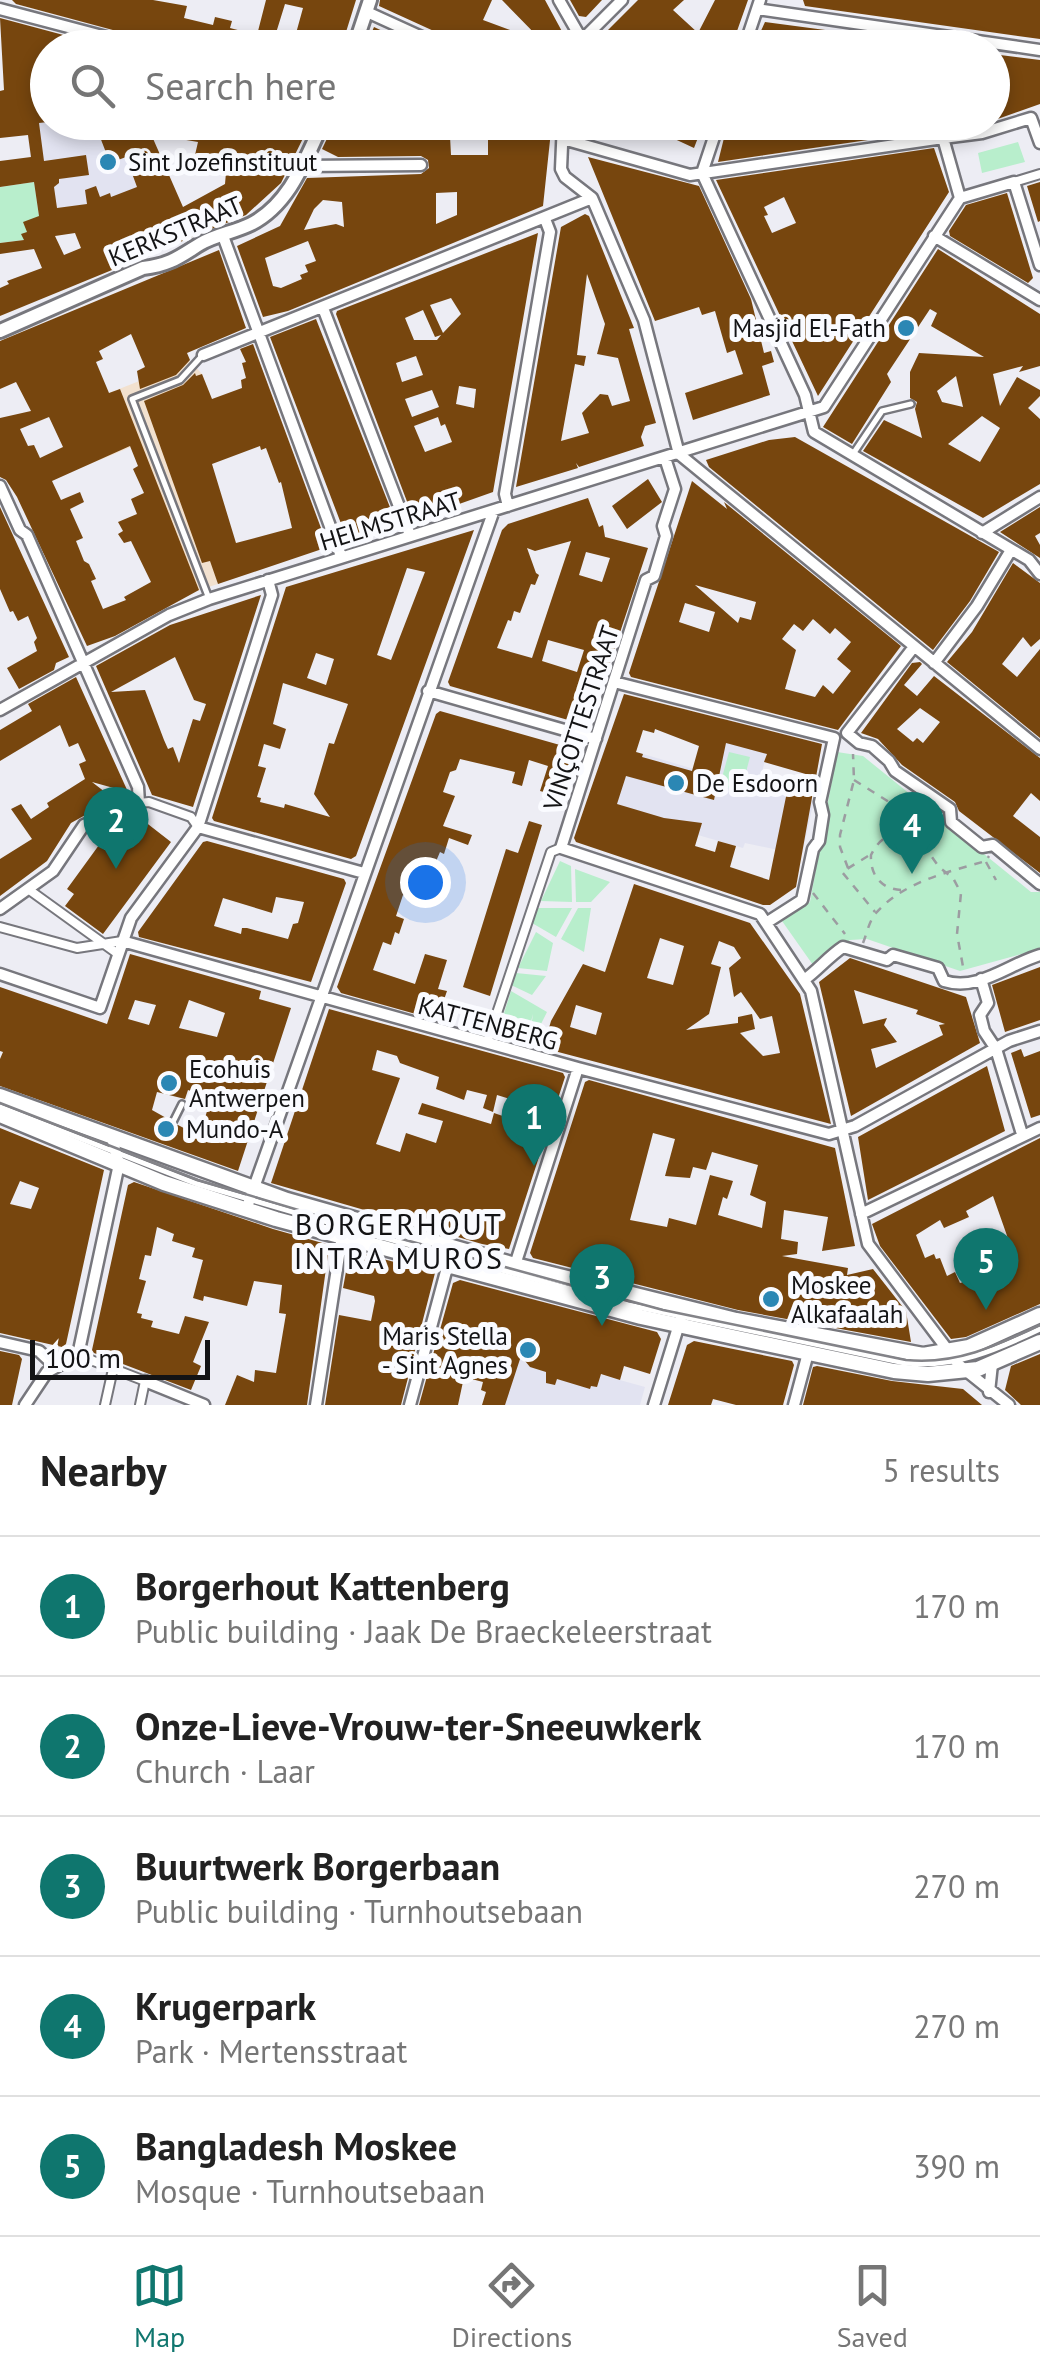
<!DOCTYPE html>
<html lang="en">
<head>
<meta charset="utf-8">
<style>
	body { margin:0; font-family:"PT Sans",sans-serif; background:#f2f2f2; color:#222 }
	.scale { position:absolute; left:30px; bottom:25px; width:180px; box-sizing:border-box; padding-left:10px; border:5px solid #131315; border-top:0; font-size:28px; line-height:35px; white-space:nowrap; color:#131315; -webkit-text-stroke:8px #fafbff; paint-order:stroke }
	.you { position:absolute; left:425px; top:882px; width:35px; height:35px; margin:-25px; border:8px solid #fff; border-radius:50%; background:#1a73e8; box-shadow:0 0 0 15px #1a73e833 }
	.badge { display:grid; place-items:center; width:65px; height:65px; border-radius:50%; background:#0f766e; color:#fff; font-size:32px; font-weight:700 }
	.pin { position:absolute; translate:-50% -82px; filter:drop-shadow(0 2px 5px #0008) }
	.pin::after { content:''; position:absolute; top:52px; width:35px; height:30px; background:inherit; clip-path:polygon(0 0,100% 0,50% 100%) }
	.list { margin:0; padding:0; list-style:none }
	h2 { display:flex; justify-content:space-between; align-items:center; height:130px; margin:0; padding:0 40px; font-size:42px }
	h2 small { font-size:32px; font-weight:400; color:#767676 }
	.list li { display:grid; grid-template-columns:65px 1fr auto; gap:30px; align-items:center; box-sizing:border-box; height:140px; padding:0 40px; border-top:2px solid #e0e0e0 }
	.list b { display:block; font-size:38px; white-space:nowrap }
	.list p { margin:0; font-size:32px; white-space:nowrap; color:#767676 }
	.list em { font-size:32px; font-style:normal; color:#767676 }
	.icon { flex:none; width:55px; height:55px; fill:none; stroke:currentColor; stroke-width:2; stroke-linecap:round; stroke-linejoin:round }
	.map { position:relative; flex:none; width:1040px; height:1405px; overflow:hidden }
	.search { position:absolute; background:#fff; box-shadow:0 5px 15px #0003; left:30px; right:30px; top:30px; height:110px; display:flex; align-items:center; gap:25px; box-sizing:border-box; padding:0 35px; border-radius:55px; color:#767676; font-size:38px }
	.sheet { height:830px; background:#fff }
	nav { display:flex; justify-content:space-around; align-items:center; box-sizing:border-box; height:140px; border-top:2px solid #e0e0e0; background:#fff; font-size:28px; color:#767676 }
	nav a { display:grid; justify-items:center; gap:5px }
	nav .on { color:#0f766e }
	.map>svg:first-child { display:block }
	.industrial { fill:#f2e1cf }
	.built { fill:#e2e3f1 }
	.green { fill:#b8eecc }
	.building { fill:#77460e; fill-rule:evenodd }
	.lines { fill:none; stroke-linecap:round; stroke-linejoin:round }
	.service-casing { stroke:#77777d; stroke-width:10 }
	.pedestrian-casing { stroke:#77777d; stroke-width:12 }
	.minor-casing { stroke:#77777d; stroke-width:15 }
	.tertiary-casing { stroke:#77777d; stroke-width:18 }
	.secondary-casing { stroke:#77777d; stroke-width:19 }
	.path { stroke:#9c9ca1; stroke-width:2.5; stroke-dasharray:8 8; stroke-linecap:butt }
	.service { stroke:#fff; stroke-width:5 }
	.pedestrian { stroke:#fff; stroke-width:8 }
	.minor { stroke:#fff; stroke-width:10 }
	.tertiary { stroke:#fff; stroke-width:12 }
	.secondary { stroke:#fff; stroke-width:14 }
	.tram { stroke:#838388; stroke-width:2.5 }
	.poi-dot { fill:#2b87b4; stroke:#fafbff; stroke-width:4 }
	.labels { text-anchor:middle; stroke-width:10; stroke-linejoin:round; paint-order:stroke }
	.poi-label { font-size:25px; fill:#131315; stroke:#fafbff; text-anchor:start }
	.street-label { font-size:25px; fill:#131315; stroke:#fafbff }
	.quarter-label { font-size:30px; letter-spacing:2.5px; fill:#131315; stroke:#fafbff }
</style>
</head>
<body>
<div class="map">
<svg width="1040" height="1405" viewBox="0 0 1040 1405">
	<rect width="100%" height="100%" fill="#ededf4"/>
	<path class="industrial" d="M190 361 202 374 210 394 162 406 218 584 190 593 131 447 83 467 72 443 109 393Z"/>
	<path class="built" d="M47 71 48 122 134 123 180 243 158 252 131 197 39 220 34 182 71 177 31 163 26 122Z
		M726 719 772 731 758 789 814 800 802 855 745 843 743 848 736 846 587 803 606 743 711 774Z
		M520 1295 574 1310 556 1355 562 1364 645 1387 640 1405H482L507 1345Z"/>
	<path class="green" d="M1018 142 1025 162 982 173 978 153Z
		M34 182 39 216 24 240 0 243V187Z
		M729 752 750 757 741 791 720 785Z
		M837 752 863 756 1031 892H1040V949L960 971 867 939 850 940 813 965 782 921 810 902Z
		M560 861 571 866 572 902 541 901Z
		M575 869 610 882 591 902H576Z
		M537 908H572L556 937 532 923Z
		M578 908H591L584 952 561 939Z
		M536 932 553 943 547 971 518 968Z
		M516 973 546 976 532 995 511 985Z
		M511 991 547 1012 536 1034H530L533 1014 526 1041 498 1032Z"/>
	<path class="building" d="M12 0H153L187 6 184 18 213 25 215 17 232 21 230 28 257 35 266 0H356L341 48H187L159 40 157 48 150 40 16 4ZM285 4 303 8 295 37 276 33Z
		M380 0H492L483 20 543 42 502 0H545L571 48H471L379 6Z
		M570 0H602L586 17 579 16Z
		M638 0H684L673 10 698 33 715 0H748L731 48H590Z
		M803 0H1040V39L805 6Z
		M0 18 112 48H48V122L39 123 44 161 86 155 89 175 59 179V183L54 187 57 208 87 204 85 190 96 186 100 197 110 193 111 197 137 187 126 157 110 163 100 137 105 134 103 129 115 124 117 129 134 122H311L281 183 246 215 0 316V288L9 284 7 281 42 268 34 249 0 254V243L24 240 21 234 27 232 23 222 39 216 34 182 0 187V161L31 157 28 135 0 138V91L4 90ZM151 134 198 142 195 155 199 161 207 157 227 161 225 184 183 207ZM75 233 81 248 64 255 55 236Z
		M765 22 908 41V48H753Z
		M374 27 391 35 420 48H365Z
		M992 54 1040 60V104L992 121Z
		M335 122H549L551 131 543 206 288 311 263 317 237 246 280 226 307 178 421 174 429 168 428 160 421 156 338 157 322 149ZM488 134V155H451L450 136ZM457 192V215L436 224V193ZM323 200 342 202 344 227 336 224 304 230 314 209ZM308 241 316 261 305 265 308 272 300 275 302 279 281 288 273 286 265 258Z
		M638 122H704L694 148Z
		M728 122 760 126 761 122H950V128L718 162Z
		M934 148 949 192 818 396 716 180ZM784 197 796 223 772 233 764 216 768 215 764 207Z
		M588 157 699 186 751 299 764 353 771 351 774 362 762 366 770 395 693 420 685 393 743 374 735 350 727 353 715 311 702 315 699 307 655 321Z
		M1040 182V221L1038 222 1027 186Z
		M1007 193 1033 278 1028 283 950 236 949 231 966 205Z
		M585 214 589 216 634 328 629 329 656 423 645 426 641 437 644 446 579 467 576 463 578 468 516 487 561 227ZM587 274 605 324 597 354 618 358 630 401 612 406 608 395 600 394 582 413 589 433 561 441 575 364 584 366 586 356 577 355Z
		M538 233 493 492 414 520 336 314 337 311ZM451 298 461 314 443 333 430 305ZM423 310 435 337 441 335 437 340H414L405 318ZM416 356 423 375 402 382 396 363ZM459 386 476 389 474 408 456 404ZM432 390 439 407 412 417 405 399ZM438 417 441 426 445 424 452 442 425 452 414 426Z
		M938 249 1040 314V366L1019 372 1023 366 993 374 1000 406 1017 377 1040 390V396L1028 408 1040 419V484L983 518 863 451 884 420 922 438 915 409 917 402 910 398V372L919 353 984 357 931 326 937 313 930 309 887 374 891 382 852 444 823 427ZM956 376 963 407 942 402 937 391ZM982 416 1000 428 980 462 948 444Z
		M219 250 246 328 187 353 190 360 176 375 140 389 137 371 145 367 131 334 99 351 103 359 96 362 109 393 120 389 199 590 115 636 87 646 17 497 6 480 0 477V418L31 411 16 382 0 389V341ZM49 417 63 447 40 458 34 445 28 446 20 429ZM130 446 138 466 133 469 144 493 131 499 137 514 118 522 123 531 118 534 124 543 131 541 151 582 124 597 126 600 103 609 91 581 96 579 89 564 84 561 76 541 83 538 70 509 84 502 80 492 61 500 52 481Z
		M316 319 395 520 396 526 348 542 270 337Z
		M253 344 328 547 218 584 210 561 202 563 144 401 183 385 195 373 196 376 202 374 212 399 242 388 241 380 246 378 242 363 246 362 240 349ZM260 446 261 450 266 448 279 483 281 482 292 528 236 543 212 464Z
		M795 437 999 552 970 601 933 650 709 467 706 460 769 440Z
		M648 479 662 502 627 529 612 506Z
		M692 481 727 509 724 502 901 646 838 730 631 677 629 673ZM695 585 756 602 751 620 740 617 738 623ZM685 603 715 612 709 632 679 622ZM813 619 830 634 835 628 851 642 837 659 851 671 833 694 823 685 815 697 785 689 796 650 782 639 794 624 803 631Z
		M588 498 599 527 603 525 605 537 648 548 589 726 450 686 448 682 502 530 508 524ZM571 541 532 658 497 648 508 620 511 621 514 611 520 613 531 584 535 585 539 575 536 573 527 548 535 551ZM586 552 610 558 602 582 579 575ZM548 640 584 650 577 672 542 661Z
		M0 507 69 657 56 663 54 670 19 689 7 668 37 651 34 642 37 638 28 616 18 621 13 611 10 612 0 589Z
		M1040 507V533L1035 536 1040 545V558L1000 532Z
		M474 530 356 856 351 859 214 821 212 818 286 587ZM407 568 425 572 391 660 377 655ZM316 653 334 659 326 685 307 678ZM283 683 348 704 334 744 329 743 314 794 330 817 285 804 284 808 260 802 261 798 257 797 266 768 258 766 264 744 280 749 286 729 273 724Z
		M1013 563 1040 583V639L1031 647 1023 637 1002 664 1017 677 1040 649V738L947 662 972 632Z
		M261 595 193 807 152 795 96 666 170 625ZM175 657 194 700 206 704 200 721 193 719 179 763 173 747 168 749 164 740 145 690 111 692Z
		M920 662 922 664 904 685 917 696 934 676 1040 758V801L1031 793 1013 816 1040 837V873L959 811 955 802 902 765 878 739 861 733 912 663ZM920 708 940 722 923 743 917 738 913 742 897 729Z
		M76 677 128 792 92 782 114 799 71 823 47 861 0 896V859L32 839 11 809 21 804 31 819 49 807 47 803 85 779 79 764 86 761 78 743 69 747 60 725 0 761V730L32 711 28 704Z
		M624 694 822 744 816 777 764 762 767 754 726 743 714 800 626 776 617 804 664 818 702 823 695 846 715 852 718 841 736 846 730 867 769 880 788 787 813 792 796 887 770 905H763L576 842 574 838 587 800ZM655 729 699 746 692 771 642 757 643 754 636 752 643 730 654 733Z
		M440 711 581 751 565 798 540 791 548 766 529 760 522 786 512 783 515 772 460 759 456 770 450 772 443 792 455 796 443 826 472 835 468 845 449 838 444 854 440 852 423 892 416 889 413 898 403 895 396 916 404 919 399 934 395 932 391 945 383 942 373 970 415 984 425 954 447 960 438 989 447 991 437 1020 341 993 337 987 436 714Z
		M135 814 171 842 103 934 65 906 74 894 67 889 99 845 105 850 129 816Z
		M529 821 542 825 490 996 463 987 506 849 518 853Z
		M207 841 344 879 346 883 311 982 139 937 138 932 203 842ZM276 897 304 902 298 923 293 924 288 939 247 928H242L241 934 214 926 223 898 272 913Z
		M634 884 750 923 800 994 831 1124 543 1048 551 1021 583 964 605 972ZM660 938 684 946 673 985 647 978ZM719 941 734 947 741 958 729 968 734 997 741 992 760 1019 772 1016 780 1053 763 1056 740 1033 755 1029 752 1014 738 1017V1023L686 1030 709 1014 721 967 711 964ZM576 1005 602 1013 596 1035 570 1027Z
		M130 954 261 991 259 999 291 1008 238 1171 0 1086V1059L3 1052 0 1051V987L107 1024ZM135 1000 156 1005 149 1025 128 1019ZM189 1000 225 1013 217 1037 179 1028ZM188 1090 211 1099 199 1136 178 1125 169 1127 168 1119 152 1110 157 1092 185 1099Z
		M850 958 966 997 980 1043 851 1116 819 982ZM854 990 918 1010 916 1014 945 1024 939 1025 943 1035 876 1068 871 1049 897 1042 884 1025 887 1018 863 1024Z
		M1040 967V1020L1005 1032 992 985Z
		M329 1009 563 1073 565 1077 509 1249 482 1244 271 1183ZM377 1050 397 1056 400 1063 439 1077 436 1089 464 1100 467 1090 487 1095 483 1108 493 1112 497 1095 520 1102 514 1120 494 1113 491 1124 422 1103 418 1114 443 1121 436 1143 406 1133 400 1152 376 1144 400 1078 372 1070Z
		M1021 1049 1024 1057 1040 1051V1115L1031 1118 1011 1053Z
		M987 1066 1005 1131 868 1200 858 1137Z
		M589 1080 835 1148 855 1246 822 1251 828 1217 784 1210 781 1239 798 1242 797 1254 782 1256 848 1268 847 1275 873 1269 906 1311 911 1342 738 1310 533 1258 530 1253 585 1082ZM653 1133 675 1139 665 1176 690 1178 693 1167 706 1170 712 1152 758 1165 750 1195 766 1202 762 1228 718 1215 723 1197 727 1199 733 1181 710 1175 696 1225 669 1218 667 1227 630 1220Z
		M0 1128 104 1170 66 1344 62 1347 0 1333ZM20 1181 39 1188 31 1209 10 1204Z
		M1040 1138V1304L966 1337 951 1339 880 1246 872 1224ZM993 1196 1017 1264 994 1272 992 1265 978 1270 981 1277 960 1283 955 1272 947 1276 940 1258 936 1259 934 1254 925 1258 916 1235 940 1220 944 1228 969 1217 966 1211Z
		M134 1182 273 1229 326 1244 329 1247 307 1405H225L237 1375 254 1382 255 1370 276 1373 286 1314 279 1313 282 1285 254 1281 247 1306 204 1296 203 1301 193 1298 203 1260 192 1257 195 1248 172 1241 174 1234 157 1227 151 1256 145 1255 139 1279 146 1281 137 1313 142 1314 141 1318 153 1321 151 1327 179 1334 185 1316 209 1322 193 1362 201 1366 191 1390 94 1353 92 1350 128 1185Z
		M350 1250 435 1273 401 1405H325L339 1315 371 1321 375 1301 374 1296 343 1288Z
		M460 1280 657 1332 661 1339 650 1374 624 1366 620 1380 601 1374 597 1387 591 1386 590 1389 557 1379 555 1385 546 1383V1372L530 1367 521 1356 505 1405H482L486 1392 481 1390 483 1382 464 1377 458 1405H419L453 1283Z
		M694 1341 792 1361 794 1365 783 1405H736L713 1399 711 1405H668L687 1345Z
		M0 1351 19 1355 22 1359 12 1405H0Z
		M1040 1354V1405H1021L1005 1390 1011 1366Z
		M817 1366 892 1381 963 1389 982 1405H803L813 1367Z"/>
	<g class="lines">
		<defs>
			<path id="service" d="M201 357 180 380 132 399 208 596
				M853 454 882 411 911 404
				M0 1107 197 1184 331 1223 628 1305 905 1363C955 1368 996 1350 1040 1329
				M173 1122 182 1104"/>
			<path id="pedestrian" d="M1014 182 1040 174
				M139 803 149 802 191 817 198 827
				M28 889 118 954
				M0 927 77 948 122 941
				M487 1043 551 852 561 848
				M78 1355 145 1381 140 1405
				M105 1405 113 1369"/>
			<path id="minor" d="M559 0 582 40
				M0 9 148 48
				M757 9 1040 50
				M367 12 446 48
				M580 48 582 40 622 0
				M744 48 760 0
				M563 122 561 169 565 177 592 198 644 320 679 454 1040 749
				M563 139 690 175 943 138
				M302 166 421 165
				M702 173 805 395 814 432 1029 560 1040 574
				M702 173 719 122
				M960 198 943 138 982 133 1031 118 1040 143
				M960 198 1014 182 1040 265
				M223 236 341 556
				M934 236 1040 300
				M323 308 410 535
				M203 355 592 198
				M665 458 675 489 663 526 666 536 654 576 646 580 561 848 760 914 811 991 868 1244 959 1365 1009 1405
				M0 486 20 530 27 535 138 787 139 803 84 825 53 871 0 909
				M508 506 505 494 550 232 545 219
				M982 533 1040 497
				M913 648 847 733 859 743 872 746 889 761 895 771 950 809 951 822 982 847 993 845 1040 884
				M934 663 977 606 1011 550
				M614 682 834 738 820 802 823 815 819 841 813 849 802 900 766 923
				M428 691 596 739
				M0 710 169 615 209 599 824 407 960 198
				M198 827 364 873
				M122 941 578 1068 829 1134 855 1126 1009 1041 1040 1031
				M0 974 100 1008 131 918 198 827 272 595 268 580
				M981 979 988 1003 980 1015 984 1031 996 1049 1022 1134
				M804 980C818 970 828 957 843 947L887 960 893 955 938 968 944 981C978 992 1009 964 1040 955
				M246 1210 494 510
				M861 1214 1040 1128
				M515 1265 578 1068
				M0 1342 39 1351 55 1366
				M145 1381 204 1405
				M989 1392 992 1364
				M25 1405 47 1372 78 1355 119 1164 112 1138
				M316 1405 342 1236
				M410 1405 448 1264
				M654 1405 684 1308
				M794 1405 808 1353"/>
			<path id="tertiary" d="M354 48 370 0
				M0 331 143 268C170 265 179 257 200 244 215 235 235 232 251 224 290 204 305 160 323 122"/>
			<path id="secondary" d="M0 1096 287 1200 515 1265 736 1320 923 1355 969 1347 1040 1315
				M0 1115 164 1183 276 1219 641 1317 733 1337 894 1371 928 1374 978 1369 1040 1342"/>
		</defs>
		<use href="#service" class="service-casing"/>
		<use href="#pedestrian" class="pedestrian-casing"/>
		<use href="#minor" class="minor-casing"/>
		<use href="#tertiary" class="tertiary-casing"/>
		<use href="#secondary" class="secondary-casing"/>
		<path class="path" d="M854 780 897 807 939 867 953 878 961 893 957 934 964 972
			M868 856 842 872 875 912
			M986 862 996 880
			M848 868 840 847V835L854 780 853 754
			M901 890C881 889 870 875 871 855 881 835 893 832 914 834
			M813 893 845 934
			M863 943C867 933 869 921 876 913 903 882 948 872 986 861L989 856"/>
		<use href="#service" class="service"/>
		<use href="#pedestrian" class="pedestrian"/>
		<use href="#minor" class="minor"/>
		<use href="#tertiary" class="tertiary"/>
		<use href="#secondary" class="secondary"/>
		<path class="tram" d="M0 1103 198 1180 332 1220 663 1310 906 1360C956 1365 996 1346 1040 1325"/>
	</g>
	<g class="poi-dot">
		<circle cx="108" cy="162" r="10"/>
		<circle cx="906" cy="328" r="10"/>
		<circle cx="676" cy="783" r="10"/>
		<circle cx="169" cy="1083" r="10"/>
		<circle cx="166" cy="1129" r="10"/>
		<circle cx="771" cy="1299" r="10"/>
		<circle cx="528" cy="1350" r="10"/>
	</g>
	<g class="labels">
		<g class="poi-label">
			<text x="128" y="171">Sint Jozefinstituut</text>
			<text x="886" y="337" text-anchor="end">Masjid El-Fath</text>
			<text x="696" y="792">De Esdoorn</text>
			<text x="189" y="1078">Ecohuis<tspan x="189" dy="29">Antwerpen</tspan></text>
			<text x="186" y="1138">Mundo-A</text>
			<text x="791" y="1294">Moskee<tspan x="791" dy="29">Alkafaalah</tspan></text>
			<text x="508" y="1345" text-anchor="end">Maris Stella<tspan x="508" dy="29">- Sint Agnes</tspan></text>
		</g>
		<g class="street-label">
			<text transform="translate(175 231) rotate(-23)" y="9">KERKSTRAAT</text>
			<text transform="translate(390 521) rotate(-17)" y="9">HELMSTRAAT</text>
			<text transform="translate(581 718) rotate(-72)" y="9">VINÇOTTESTRAAT</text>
			<text transform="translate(488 1023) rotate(15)" y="9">KATTENBERG</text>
		</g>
		<g class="quarter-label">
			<text x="399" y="1235">BORGERHOUT<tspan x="399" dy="34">INTRA MUROS</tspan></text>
		</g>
	</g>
</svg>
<div class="scale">100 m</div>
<div class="you"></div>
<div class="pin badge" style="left:534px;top:1166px">1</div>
<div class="pin badge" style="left:116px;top:869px">2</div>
<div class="pin badge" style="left:602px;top:1326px">3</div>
<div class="pin badge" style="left:912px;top:874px">4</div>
<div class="pin badge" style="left:986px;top:1310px">5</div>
<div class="search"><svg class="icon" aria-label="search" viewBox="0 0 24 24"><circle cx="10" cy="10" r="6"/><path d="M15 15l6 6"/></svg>Search here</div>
</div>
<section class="sheet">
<h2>Nearby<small>5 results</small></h2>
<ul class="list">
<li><span class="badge">1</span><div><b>Borgerhout Kattenberg</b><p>Public building · Jaak De Braeckeleerstraat</p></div><em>170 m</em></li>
<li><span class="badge">2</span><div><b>Onze-Lieve-Vrouw-ter-Sneeuwkerk</b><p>Church · Laar</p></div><em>170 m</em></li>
<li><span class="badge">3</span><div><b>Buurtwerk Borgerbaan</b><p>Public building · Turnhoutsebaan</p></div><em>270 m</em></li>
<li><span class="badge">4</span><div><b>Krugerpark</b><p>Park · Mertensstraat</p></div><em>270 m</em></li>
<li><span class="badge">5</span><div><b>Bangladesh Moskee</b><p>Mosque · Turnhoutsebaan</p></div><em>390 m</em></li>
</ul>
</section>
<nav>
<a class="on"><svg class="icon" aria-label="map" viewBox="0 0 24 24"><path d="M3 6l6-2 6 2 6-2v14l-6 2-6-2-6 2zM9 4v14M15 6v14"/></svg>Map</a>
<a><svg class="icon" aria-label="directions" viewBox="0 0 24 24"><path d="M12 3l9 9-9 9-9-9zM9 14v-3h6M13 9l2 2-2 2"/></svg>Directions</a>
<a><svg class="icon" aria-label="saved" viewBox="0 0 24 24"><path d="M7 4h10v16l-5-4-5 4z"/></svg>Saved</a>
</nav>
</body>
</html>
